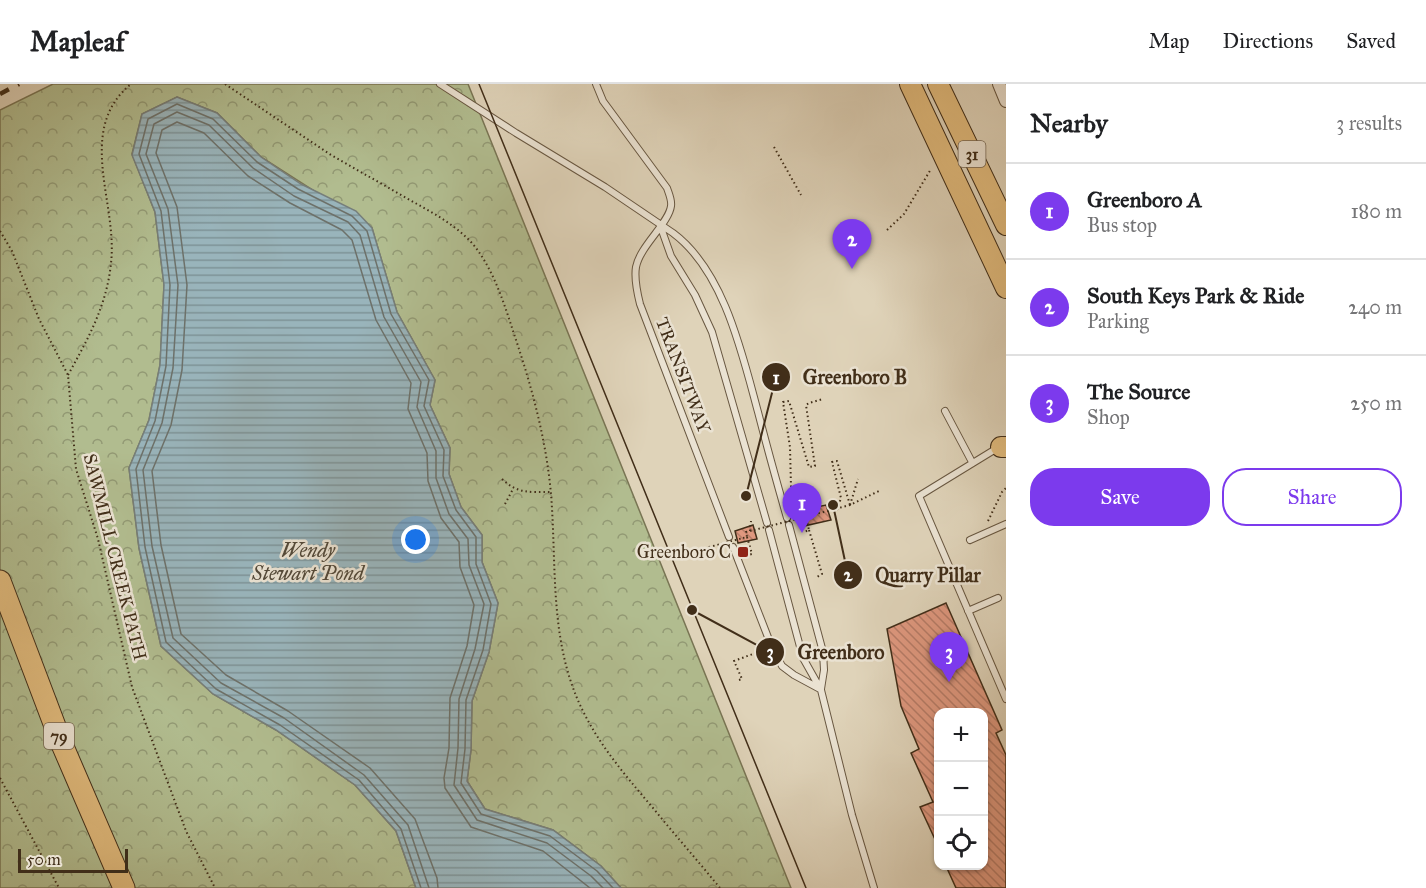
<!DOCTYPE html>
<html lang="en">
<head>
<meta charset="utf-8">
<style>
	body { margin:0; font-family:"IM FELL Great Primer",serif; background:#f6f6f6; color:#202124 }
	.controls { position:absolute; right:18px; bottom:18px; display:grid; overflow:hidden; border-radius:12px; box-shadow:0 2px 4px #0004 }
	.controls button { width:54px; height:54px; display:grid; place-items:center; padding:0; border:0; border-bottom:2px solid #e0e0e0; background:#fff; color:#202124; font:30px sans-serif }
	.scale { position:absolute; left:18px; bottom:15px; width:110px; box-sizing:border-box; padding-left:6px; border:3px solid #412e19; border-top:0; font-size:16px; line-height:21px; white-space:nowrap; color:#412e19; -webkit-text-stroke:4px #eae2d2; paint-order:stroke }
	.you { position:absolute; left:416px; top:456px; width:21px; height:21px; margin:-15px; border:4px solid #fff; border-radius:50%; background:#1a73e8; box-shadow:0 0 0 9px #1a73e833 }
	.badge { display:grid; place-items:center; width:39px; height:39px; border-radius:50%; background:#7c3aed; color:#fff; font-size:20px; font-weight:700 }
	.pin { position:absolute; translate:-50% -50px; filter:drop-shadow(0 2px 3px #0008) }
	.pin::after { content:''; position:absolute; top:32px; width:21px; height:18px; background:inherit; clip-path:polygon(0 0,100% 0,50% 100%) }
	.list { margin:0; padding:0; list-style:none }
	h2 { display:flex; justify-content:space-between; align-items:center; height:78px; margin:0; padding:0 24px; font-size:26px }
	h2 small { font-size:20px; font-weight:400; color:#757577 }
	.list li { display:grid; grid-template-columns:39px 1fr auto; gap:18px; align-items:center; box-sizing:border-box; height:96px; padding:0 24px; border-top:2px solid #e0e0e0 }
	.list b { display:block; font-size:22px; white-space:nowrap }
	.list p { margin:0; font-size:20px; white-space:nowrap; color:#757577 }
	.list em { font-size:20px; font-style:normal; color:#757577 }
	.actions { display:flex; gap:12px; padding:18px 24px }
	.actions a { flex:1; padding:14px 0; border:2px solid #7c3aed; border-radius:24px; text-align:center; font-size:21px; color:#7c3aed }
	.actions .main { background:#7c3aed; color:#fff }
	.icon { flex:none; width:33px; height:33px; fill:none; stroke:currentColor; stroke-width:2; stroke-linecap:round; stroke-linejoin:round }
	.map { position:relative; flex:none; width:1006px; height:804px; overflow:hidden }
	header { display:flex; align-items:center; gap:36px; box-sizing:border-box; height:84px; padding:0 30px; background:#fff; border-bottom:2px solid #e0e0e0 }
	header strong { font-size:28px }
	nav { display:flex; gap:33px; margin-inline-start:auto; font-size:21px }
	main { display:flex }
	aside { flex:1; background:#fff }
	.map>svg:first-child { display:block }
	.forest { fill:url(#forest-crowns); stroke:#797554; stroke-width:1.5 }
	.water { fill:url(#water-rules); stroke:#767e7a; stroke-width:1.5 }
	.lines { fill:none; stroke-linecap:round; stroke-linejoin:round }
	.shore { stroke:#6d716a; stroke-width:1.5 }
	.building { fill:url(#building-back-hatch); stroke:#412e19; stroke-width:1.5 }
	.service-casing { stroke:#685741; stroke-width:8 }
	.minor-casing { stroke:#685741; stroke-width:14 }
	.primary-casing { stroke:#412e19; stroke-width:22 }
	.trunk-casing { stroke:#412e19; stroke-width:23 }
	.path { stroke:#412e19; stroke-width:2; stroke-dasharray:1.5 3; stroke-linecap:butt }
	.service { stroke:#eae2d2; stroke-width:6 }
	.minor { stroke:#eae2d2; stroke-width:12 }
	.primary { stroke:#e0ba7c; stroke-width:20 }
	.trunk { stroke:#e0ba7c; stroke-width:21 }
	.tram { stroke:#412e19; stroke-width:1.5 }
	.rail { stroke:#412e19; stroke-width:4.5; stroke-dasharray:10 10; stroke-linecap:butt }
	.path-bridge { stroke:#412e19; stroke-width:2; stroke-dasharray:1.5 3; stroke-linecap:butt }
	.poi-dot { fill:#8f2418; stroke:#eae2d2; stroke-width:2 }
	.labels { text-anchor:middle; stroke-width:5; stroke-linejoin:round; paint-order:stroke }
	.shield { fill:#eae2d2; stroke:#746450; stroke-width:1.5 }
	.shield-label { font-size:16px; font-weight:bold; fill:#412e19 }
	.street-label { font-size:18px; fill:#412e19; stroke:#eae2d2 }
	.poi-label { font-size:18px; fill:#412e19; stroke:#eae2d2; text-anchor:end }
	.water-label { font-size:20px; font-style:italic; fill:#534939; stroke:#eae2d2 }
	.leader { fill:none; stroke:#412e19; stroke-width:2 }
	.callout-dot { fill:#412e19; stroke:#eae2d2; stroke-width:2 }
	.mark-label { font-size:18px; text-anchor:middle; font-weight:bold; fill:#fff }
	.callout-label { font-size:20px; text-anchor:middle; font-weight:bold; fill:#412e19; stroke:#eae2d2; stroke-width:5; stroke-linejoin:round; paint-order:stroke }
</style>
</head>
<body>
<header>
<strong>Mapleaf</strong>
<nav><a>Map</a><a>Directions</a><a>Saved</a></nav>
</header>
<main>
<div class="map">
<svg width="1006" height="804" viewBox="0 0 1006 804">
	<defs>
		<pattern id="forest-crowns" width="20" height="18" patternUnits="userSpaceOnUse" patternTransform="scale(1.5)"><rect width="20" height="18" fill="#b1bc8f"/><path d="M2 6a3 3 0 1 1 6 0M12 15a3 3 0 1 1 6 0" fill="none" stroke="#929974"/></pattern>
		<pattern id="water-rules" width="6" height="5" patternUnits="userSpaceOnUse" patternTransform="scale(1.5)"><rect width="6" height="5" fill="#99b4bb"/><path d="M0 2.5h6" fill="none" stroke="#7e9397"/></pattern>
		<pattern id="building-back-hatch" width="6" height="6" patternUnits="userSpaceOnUse" patternTransform="scale(1.5)"><rect width="6" height="6" fill="#df987f"/><path d="M-1 5l2 2M0 0l6 6M5-1l2 2" fill="none" stroke="#b67c67"/></pattern>
	</defs>
	<rect width="100%" height="100%" fill="#dfd3b9"/>
	<filter id="stains"><feTurbulence type="fractalNoise" baseFrequency=".00333" numOctaves="4"/><feColorMatrix values="0 0 0 0 .2 0 0 0 0 .09 0 0 0 0 .02 0 0 0 .5 -.17"/></filter>
	<radialGradient id="worn" r=".72"><stop offset=".6" stop-color="#630" stop-opacity="0"/><stop offset="1" stop-color="#630" stop-opacity=".3"/></radialGradient>
	<path class="forest" d="M53 0H468L791 804H621L601 782 553 746 485 725 467 697 471 666 472 617 489 568 498 519 482 478V451L461 423 449 390 450 364 430 321 435 296 397 228 372 144 261 73 217 29 177 13 142 30 132 70 155 128 164 201 160 281 149 336 129 384 139 464 161 562 213 610 276 646 355 701 396 747 416 804H0V26Z"/>
	<path class="water" d="M177 13 217 29 261 73 301 100 356 127 372 144 397 228 435 296 430 321 450 364 449 390 461 423 482 451V478L498 519 489 568 472 617 471 666 467 697 485 725 553 746 601 782 621 804H416L396 747 355 701 276 646 213 610 161 562 139 464 129 384 149 336 160 281 164 201 155 128 132 71 142 30Z"/>
	<g class="lines">
		<path class="shore" d="M421 804 401 745 359 696 280 641 216 605 166 558 145 463 136 385 155 337 166 282 170 201 161 127 139 70 148 35 177 20 213 35 257 78 298 105 352 132 367 147 391 230 429 296 424 322 444 366 443 392 456 426 476 453V480L491 520 483 566 466 616 465 665 461 699 481 730 550 752 597 787 613 804
			M429 804 408 741 364 691 284 634 221 599 173 554 152 462 143 386 162 339 173 284 178 201 168 125 146 70 154 40 177 28 209 41 253 84 294 112 348 138 360 151 384 233 421 298 417 323 436 367V394L449 430 468 455 469 481 484 520 475 565 459 615 458 664 454 701 477 736 547 759 591 792 603 804
			M438 804 437 794 415 735 370 684 288 627 226 591 181 550 161 461 152 387 171 341 182 286 187 201 177 123 156 69 162 46 177 38 204 49 248 92 290 119 342 146 352 156 376 236 411 299 408 325 427 369 428 397 441 434 459 458 460 483 474 521 467 562 450 614 449 664 444 694 445 704 471 743 543 767 590 804"/>
	</g>
	<path class="building" d="M826 421 831 436 804 442 800 430 803 429 802 426Z
		M753 441 757 455 738 459 735 447Z
		M946 519 1002 646 996 649 1006 671V804H956L946 782H984V628H939V764L920 723 933 718 911 669 919 665 901 622 887 545Z"/>
	<g class="lines">
		<defs>
			<path id="service" d="M440 0 516 49 605 103 673 149C724 187 742 269 758 328 767 363 777 399 787 434
				M596 0 603 17 667 104C669 110 672 116 671 122 669 139 640 162 636 183 634 195 637 208 640 220L729 453
				M660 141 671 172 695 211 712 248 767 439
				M945 327 972 378
				M999 363 919 412 1006 615
				M789 441 823 568 824 586 821 605
				M769 446 803 574 821 606 852 731 874 804
				M970 456 1006 440
				M733 463 771 561 782 582 794 591 820 605
				M968 527 998 514"/>
			<path id="minor" d="M999 0 1006 17"/>
			<path id="primary" d="M910 0 1006 204
				M938 0 1006 141
				M1001 363H1006"/>
			<path id="trunk" d="M0 497 61 658 124 804"/>
		</defs>
		<use href="#service" class="service-casing"/>
		<use href="#minor" class="minor-casing"/>
		<use href="#primary" class="primary-casing"/>
		<use href="#trunk" class="trunk-casing"/>
		<path class="path" d="M225 0 331 71 438 132C452 141 466 151 476 164 494 188 504 219 513 247 531 300 546 354 551 410 556 472 551 536 570 595 586 646 619 684 653 724 675 751 698 777 720 804
			M774 63 801 111
			M887 146 904 130 931 85
			M0 147 12 167 39 235 68 291 76 385 98 455 132 603 186 747 215 804
			M68 291C88 255 107 221 111 179 118 119 75 46 131 0
			M502 395C518 410 529 408 551 408
			M791 403 790 363 783 318 789 317 809 383 815 382 806 321 809 319 823 315
			M505 420 513 405
			M796 420 802 419 809 446 804 448
			M850 421 858 395
			M837 426 841 414 832 378 837 377 850 421
			M801 434 850 421 881 406
			M988 437 1002 408 1006 404
			M809 446 822 490 817 493
			M750 447 751 437
			M747 453 752 470 748 471
			M743 454 747 453 746 448 754 446
			M677 473 687 469
			M739 596 742 595 734 577 761 567
			M0 694 59 804"/>
		<use href="#service" class="service"/>
		<use href="#minor" class="minor"/>
		<use href="#primary" class="primary"/>
		<use href="#trunk" class="trunk"/>
		<path class="tram" d="M479 0 806 804"/>
		<path class="rail" d="M0 10 19 0"/>
		<path class="path-bridge" d="M754 446 801 434
			M687 469 743 454"/>
	</g>
	<rect class="poi-dot" x="737" y="462" width="12" height="12" rx="3"/>
	<g class="labels">
		<g class="shield">
			<rect x="958.5" y="57" width="27" height="26" rx="4.5"/>
			<rect x="44" y="639" width="30" height="26" rx="4.5"/>
		</g>
		<g class="shield-label">
			<text x="972" y="76">31</text>
			<text x="59" y="658">79</text>
		</g>
		<g class="street-label">
			<text transform="translate(683 291) rotate(69)" y="6">TRANSITWAY</text>
			<text transform="translate(115 473) rotate(76)" y="6">SAWMILL CREEK PATH</text>
		</g>
		<g class="poi-label">
			<text x="731" y="474">Greenboro C</text>
		</g>
		<g class="water-label">
			<text x="308" y="473">Wendy<tspan x="308" dy="23">Stewart Pond</tspan></text>
		</g>
	</g>
	<path class="leader" d="M746 412L776 293M833 421L848 491M692 526L770 568"/>
	<g class="callout-dot">
		<circle cx="746" cy="412" r="6"/>
		<circle cx="833" cy="421" r="6"/>
		<circle cx="692" cy="526" r="6"/>
		<circle cx="776" cy="293" r="15"/>
		<circle cx="848" cy="491" r="15"/>
		<circle cx="770" cy="568" r="15"/>
	</g>
	<g class="mark-label">
		<text x="776" y="300">1</text>
		<text x="848" y="497">2</text>
		<text x="770" y="574">3</text>
	</g>
	<g class="callout-label">
		<text x="855" y="300">Greenboro B</text>
		<text x="928" y="498">Quarry Pillar</text>
		<text x="841" y="575">Greenboro</text>
	</g>
	<rect width="100%" height="100%" filter="url(#stains)"/>
	<rect width="100%" height="100%" fill="url(#worn)"/>
</svg>
<div class="controls">
<button>+</button>
<button>−</button>
<button><svg class="icon" aria-label="locate" viewBox="0 0 24 24"><circle cx="12" cy="12" r="6"/><path d="M12 2v4M12 18v4M2 12h4M18 12h4"/></svg></button>
</div>
<div class="scale">50 m</div>
<div class="you"></div>
<div class="pin badge" style="left:802px;top:449px">1</div>
<div class="pin badge" style="left:852px;top:185px">2</div>
<div class="pin badge" style="left:949px;top:598px">3</div>
</div>
<aside>
<h2>Nearby<small>3 results</small></h2>
<ul class="list">
<li><span class="badge">1</span><div><b>Greenboro A</b><p>Bus stop</p></div><em>180 m</em></li>
<li><span class="badge">2</span><div><b>South Keys Park &amp; Ride</b><p>Parking</p></div><em>240 m</em></li>
<li><span class="badge">3</span><div><b>The Source</b><p>Shop</p></div><em>250 m</em></li>
</ul>
<div class="actions"><a class="main">Save</a><a>Share</a></div>
</aside>
</main>
</body>
</html>
